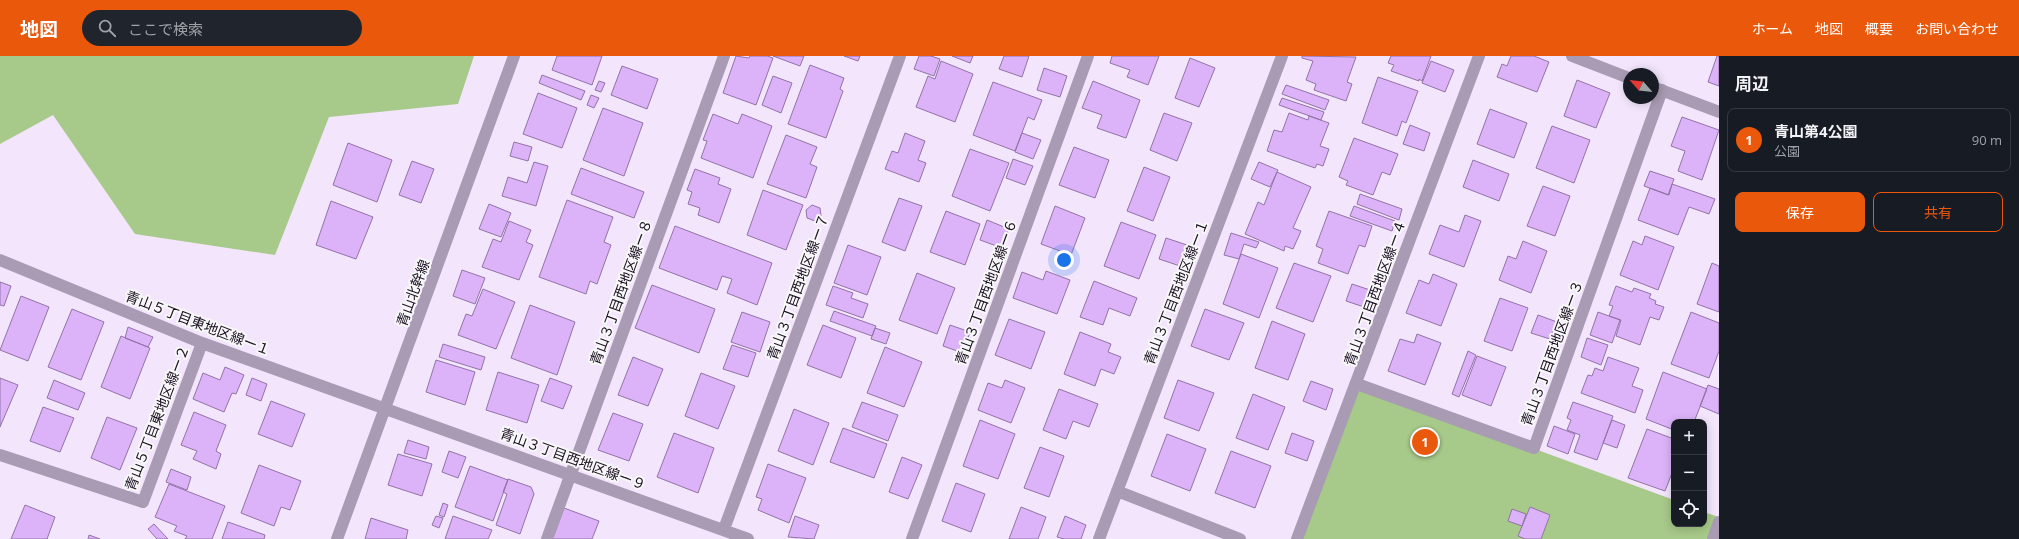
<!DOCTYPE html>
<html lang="ja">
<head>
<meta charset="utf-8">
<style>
	body { margin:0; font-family:"Open Sans","Noto Sans JP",sans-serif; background:#20242c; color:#f1f3f6 }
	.controls { position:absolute; right:12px; bottom:12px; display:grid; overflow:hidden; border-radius:8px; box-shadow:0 2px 10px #0003 }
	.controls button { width:36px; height:36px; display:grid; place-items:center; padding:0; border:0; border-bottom:1px solid #363941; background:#171b24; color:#f1f3f6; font:20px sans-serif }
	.compass { position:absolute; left:1623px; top:12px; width:36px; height:36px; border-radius:50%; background:#171b24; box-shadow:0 2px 10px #0003; rotate:298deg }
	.you { position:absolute; left:1064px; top:204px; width:14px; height:14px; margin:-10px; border:3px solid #fff; border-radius:50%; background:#1a73e8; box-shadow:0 0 0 6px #1a73e833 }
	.badge { display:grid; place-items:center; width:26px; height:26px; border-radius:50%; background:#ea580c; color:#fff; font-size:13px; font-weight:700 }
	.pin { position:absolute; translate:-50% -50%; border:2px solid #fff; box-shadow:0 1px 4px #0006 }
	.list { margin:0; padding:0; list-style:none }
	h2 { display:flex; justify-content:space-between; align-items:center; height:52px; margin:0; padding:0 16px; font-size:17px }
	h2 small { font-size:13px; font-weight:400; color:#9ea1a6 }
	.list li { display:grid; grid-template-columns:26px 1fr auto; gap:12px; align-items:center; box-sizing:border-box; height:64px; margin:0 8px 8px; padding:0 8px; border:1px solid #363941; border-radius:8px }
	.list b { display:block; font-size:15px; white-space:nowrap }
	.list p { margin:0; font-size:13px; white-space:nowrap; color:#9ea1a6 }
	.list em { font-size:13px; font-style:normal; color:#9ea1a6 }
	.actions { display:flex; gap:8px; padding:12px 16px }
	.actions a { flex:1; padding:9px 0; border:1px solid #ea580c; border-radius:8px; text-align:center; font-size:14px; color:#ea580c }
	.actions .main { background:#ea580c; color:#fff }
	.icon { flex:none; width:22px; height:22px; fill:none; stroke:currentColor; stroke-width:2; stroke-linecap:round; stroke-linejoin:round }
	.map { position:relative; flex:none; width:1719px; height:483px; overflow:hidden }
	header { display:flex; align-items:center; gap:24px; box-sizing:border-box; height:56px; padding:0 20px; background:#ea580c; color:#fff }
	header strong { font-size:19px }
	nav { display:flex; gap:22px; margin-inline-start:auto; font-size:14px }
	.search { width:280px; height:36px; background:#20242c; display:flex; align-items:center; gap:10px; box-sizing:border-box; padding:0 14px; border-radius:22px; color:#9ea1a6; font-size:15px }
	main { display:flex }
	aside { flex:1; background:#171b24 }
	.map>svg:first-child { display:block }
	.green { fill:#a7c989 }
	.building { fill:#dcb3f9; stroke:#9273a7 }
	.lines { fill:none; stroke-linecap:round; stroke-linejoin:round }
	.minor { stroke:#a99bb3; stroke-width:12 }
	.labels { text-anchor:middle; stroke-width:4; stroke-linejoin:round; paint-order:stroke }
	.street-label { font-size:14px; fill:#1c1024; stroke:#f8f8f8 }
</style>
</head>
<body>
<header>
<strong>地図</strong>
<div class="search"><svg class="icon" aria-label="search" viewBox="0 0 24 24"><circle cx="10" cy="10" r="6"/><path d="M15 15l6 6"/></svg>ここで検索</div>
<nav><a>ホーム</a><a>地図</a><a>概要</a><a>お問い合わせ</a></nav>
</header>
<main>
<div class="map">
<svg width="1719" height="483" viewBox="0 0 1719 483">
	<rect width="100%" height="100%" fill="#f2e5fc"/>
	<path class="green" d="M0 0H474L458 48 329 61 275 199 135 178 53 59 0 88Z
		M1357 328 1674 444V468H1704V456L1719 461 1713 483H1297Z"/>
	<path class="building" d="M557 0H602L592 29 552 14Z
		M736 0 749 2 750 0H767L773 2 756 49 723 37Z
		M773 0H804L800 10Z
		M844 0H860L858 5Z
		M919 0H931L940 3 934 20 914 13Z
		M952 0H973L970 7Z
		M1004 0H1029L1022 21 999 13Z
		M1112 0H1159L1148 29 1127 21 1130 14 1110 7Z
		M1302 0 1356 1 1347 26 1352 28 1346 45 1314 34 1316 28 1306 24 1313 5 1302 2Z
		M1391 0H1431L1422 25 1419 23V25L1391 15 1394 9 1388 7Z
		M1511 0H1534L1549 6 1537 36 1497 21 1502 8 1507 10Z
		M1717 0H1719V30L1708 26Z
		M1190 2 1215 12 1199 51 1175 42Z
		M941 5 973 18 955 66 916 51 928 20 935 23Z
		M1431 5 1454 14 1445 36 1422 27Z
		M810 9 844 22 840 33 843 35 826 82 788 68Z
		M622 10 658 23 647 53 611 39Z
		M1044 12 1067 20 1060 41 1037 34Z
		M542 19 585 35 581 44 539 27Z
		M773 20 792 27 781 57 762 49Z
		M1378 21 1418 35 1406 67 1402 65 1397 80 1362 67Z
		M1577 24 1610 37 1596 72 1564 60Z
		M599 25 605 27 601 36 595 34Z
		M1093 25 1140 44 1126 82 1097 72 1102 59 1082 52Z
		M993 26 1042 44 1034 64 1028 61 1015 95 973 79Z
		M1286 29 1329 44 1325 54 1282 38Z
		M538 37 577 52 562 92 523 78Z
		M591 39 599 42 594 52 587 49Z
		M1282 42 1324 56 1321 64 1279 49Z
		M603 52 643 67 624 120 583 104Z
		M1490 53 1527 67 1514 102 1477 88Z
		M1164 57 1192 67 1177 105 1150 94Z
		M1289 57 1308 64 1309 60 1329 67 1320 90 1329 93 1323 110 1317 108 1315 112 1267 95 1274 74 1282 76Z
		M713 58 738 68 742 58 772 70 753 122 701 102 707 85 703 84Z
		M1682 61 1719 74 1702 124 1678 115 1685 95 1671 90Z
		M1410 69 1430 77 1424 95 1403 88Z
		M1552 70 1590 84 1574 127 1536 112Z
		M905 77 925 85 918 104 926 107 919 126 885 113 892 95 898 97Z
		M1022 77 1041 84 1033 103 1015 96Z
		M786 79 817 91 810 108 817 111 806 142 767 128Z
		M1354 82 1398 98 1390 119 1382 116 1373 139 1346 129 1348 125 1339 121Z
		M514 86 532 91 528 105 510 100Z
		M348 87 392 104 377 146 333 129Z
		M1074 91 1109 104 1095 142 1059 129Z
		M970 93 1009 107 990 155 952 140Z
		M1013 103 1033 110 1025 129 1006 122Z
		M1473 104 1509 118 1499 145 1463 131Z
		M412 105 434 113 421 147 399 139Z
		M534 106 548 110 536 150 502 140 508 121 527 127Z
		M1259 106 1278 114 1270 131 1251 123Z
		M1144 111 1170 121 1153 165 1127 155Z
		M581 112 644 136 634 162 571 138Z
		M695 113 720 122 718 128 731 133 719 167 698 159 700 152 688 148 692 136 687 134Z
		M1650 115 1674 123 1668 139 1644 130Z
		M1277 116 1311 131 1293 172 1301 175 1293 193 1285 190 1284 195 1245 178 1258 146 1264 149Z
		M1672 128 1715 143 1709 158 1689 151 1678 179 1638 164 1650 132 1669 139Z
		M1543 130 1570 140 1555 180 1527 170Z
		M763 134 803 149 786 194 747 179Z
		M1360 138 1402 153 1399 164 1357 148Z
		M899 142 922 150 905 195 882 186Z
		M567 144 613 161 604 186 611 189 597 228 590 225 586 238 539 221Z
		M331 145 373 161 356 203 316 189Z
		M489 148 511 157 501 181 479 173Z
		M812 149 820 152 821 160 815 165 807 162 806 154Z
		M1055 150 1085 162 1071 199 1041 188Z
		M1354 150 1395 165 1392 175 1350 160Z
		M946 155 980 168 965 209 930 196Z
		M1329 155 1372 170 1365 191 1359 189 1348 218 1318 207 1323 193 1316 190Z
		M1465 159 1481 165 1464 211 1429 198 1440 169 1459 176Z
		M987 164 1009 173 1002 192 980 184Z
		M509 165 531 174 526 186 533 189 519 224 482 211 493 183 501 186Z
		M1121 166 1156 179 1139 223 1104 210Z
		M675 170 772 207 757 249 727 237 732 223 722 220 717 234 659 212Z
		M1231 177 1259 186 1256 192 1244 188 1239 203 1224 199Z
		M1645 180 1674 191 1658 234 1620 219 1633 185 1642 189Z
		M1166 182 1190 190 1183 211 1159 203Z
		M1523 185 1547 195 1531 237 1499 224 1508 200 1516 203Z
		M848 189 881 201 867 239 834 227Z
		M1241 198 1278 212 1259 262 1223 248Z
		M1294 207 1331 220 1313 266 1276 252Z
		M1712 207 1719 210V256L1697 248Z
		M462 214 485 222 475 248 453 240Z
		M1046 215 1070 224 1057 258 1013 242 1022 216 1043 224Z
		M917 217 955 232 937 278 899 264Z
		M1433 218 1457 228 1441 270 1406 257 1419 224 1429 228Z
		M1094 225 1137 242 1130 260 1109 252 1103 269 1080 261Z
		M0 226 11 230 4 250 0 249Z
		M1352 228 1373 235 1367 252 1346 245Z
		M652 229 715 253 699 297 635 272Z
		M833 230 853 237 851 242 868 248 863 262 826 249Z
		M1616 230 1632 236 1634 232 1651 238 1649 242 1656 245 1655 248 1664 251 1659 264 1650 261 1640 289 1616 280 1621 264 1609 260 1613 250 1609 249Z
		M483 233 515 246 496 293 458 279 466 258 472 260Z
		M21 240 49 251 28 305 0 294Z
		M1500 242 1528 252 1512 295 1484 285Z
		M530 249 575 266 557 319 511 302Z
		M72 253 104 266 81 324 48 311Z
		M1205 253 1244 267 1229 304 1191 290Z
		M834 255 876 270 872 280 830 265Z
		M742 256 770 266 760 296 731 286Z
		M1598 256 1620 264 1612 287 1590 279Z
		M1691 256 1719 267V295L1709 322 1671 308Z
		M1538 259 1557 266 1550 283 1531 277Z
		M1009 263 1045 276 1031 313 995 299Z
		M1272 265 1305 278 1288 324 1255 312Z
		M823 269 856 282 841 322 807 309Z
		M950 269 970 276 963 297 943 290Z
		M128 271 153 281 148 291 125 282Z
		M875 272 890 277 886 288 871 283Z
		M1080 276 1111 288 1108 296 1121 301 1114 318 1101 313 1095 330 1064 318Z
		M1417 278 1441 287 1425 329 1388 315 1400 283 1414 287Z
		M121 280 150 292 130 343 101 331Z
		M1587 282 1608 289 1601 309 1581 301Z
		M443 288 485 301 481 314 439 301Z
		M732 289 756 297 748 321 723 313Z
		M885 291 922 306 904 351 867 337Z
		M1468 295 1476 299 1459 341 1452 338Z
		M1477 300 1506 311 1491 350 1462 339Z
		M633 301 663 313 648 350 618 339Z
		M1608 301 1639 312 1632 330 1643 334 1635 357 1581 337 1588 319 1592 320 1595 312 1603 315Z
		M436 304 475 316 465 349 426 336Z
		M225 311 244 319 236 338 232 337 224 356 193 343 203 317 220 324Z
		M498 316 539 329 527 367 486 354Z
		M1663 316 1707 333 1694 366H1674V374L1646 363Z
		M701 317 735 330 718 373 685 360Z
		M0 322 18 329 0 371Z
		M252 322 267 328 261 345 246 339Z
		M550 322 572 330 563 353 541 345Z
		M54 324 85 337 78 354 47 342Z
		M1005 324 1025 332 1011 367 978 354 988 327 1002 332Z
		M1178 324 1214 337 1199 375 1164 362Z
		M1311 325 1333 333 1326 354 1303 345Z
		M1708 329 1719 333V358L1700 350Z
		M1059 333 1098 348 1089 371 1073 365 1066 383 1043 374Z
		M1253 338 1285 351 1268 394 1236 382Z
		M271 345 305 358 292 391 258 378Z
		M862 346 898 359 888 385 852 371Z
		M1573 346 1613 360 1597 404 1574 396 1580 379 1567 374 1571 364 1567 362Z
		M43 351 74 362 60 396 30 385Z
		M794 353 829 367 813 409 778 395Z
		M194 356 226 369 216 395 221 398 216 413 193 403 197 395 181 389Z
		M613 357 643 368 629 405 598 394Z
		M107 361 137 372 120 414 91 402Z
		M980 364 1015 378 998 423 963 410Z
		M1612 364 1625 369 1617 392 1603 387Z
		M1554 370 1575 378 1568 398 1547 390Z
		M843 372 887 388 874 422 830 406Z
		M1647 373 1674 383V412L1665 435 1628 422Z
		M674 377 714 392 698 437 657 421Z
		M1292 377 1314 385 1307 405 1285 397Z
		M1167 378 1206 393 1190 435 1151 420Z
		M408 384 429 391 426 403 404 397Z
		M1040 391 1064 400 1049 441 1024 432Z
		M449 395 466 401 458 422 442 416Z
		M1231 395 1271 410 1255 452 1215 437Z
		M398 398 432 408 422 440 388 429Z
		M902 401 922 409 908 443 889 436Z
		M768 408 806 422 789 467 758 454 762 443 756 441Z
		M259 409 301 425 290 454 281 451 274 470 241 457Z
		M470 410 508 424 493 465 455 451Z
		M171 413 191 421 187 434 166 426Z
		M508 423 531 431 534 438 520 478 496 469 507 438 503 436Z
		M956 427 985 438 971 476 942 465Z
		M169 428 225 450 212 483H185L187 480 174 475 177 470 155 461Z
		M443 447 448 449 444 461 439 459Z
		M25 449 55 461 47 483H11Z
		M1021 451 1046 461 1038 483H1009Z
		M1530 451 1550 459 1541 483H1525L1518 480Z
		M564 452 599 465 592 483H552Z
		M1512 453 1526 458 1522 470 1508 465Z
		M436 460 443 462 439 472 432 469Z
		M453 460 492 474 488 483H445Z
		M795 460 819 469 814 483 788 481Z
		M1065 460 1086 469 1081 483H1064L1057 481Z
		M371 462 408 474 406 483H365Z
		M228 466 265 479 264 483H222Z
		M154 468 168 483H157L148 473Z
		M89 479 100 483H88Z"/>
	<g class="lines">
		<path class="minor" d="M1572 0 1629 22
			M1653 31 1719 56
			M0 204 202 287 748 483
			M1357 328 1534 392 1662 34
			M0 399 143 446 202 287
			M1117 435 1240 483
			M724 473 900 0
			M337 483 514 0
			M547 483 724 0
			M912 483 1088 0
			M1099 483 1282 0
			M1297 483 1479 0
			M1713 483 1719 466"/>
	</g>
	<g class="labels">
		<g class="street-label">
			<text transform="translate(798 231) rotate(-70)" y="5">青山３丁目西地区線ー７</text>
			<text transform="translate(621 236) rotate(-70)" y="5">青山３丁目西地区線ー８</text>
			<text transform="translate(986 236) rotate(-70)" y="5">青山３丁目西地区線ー６</text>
			<text transform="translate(1176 236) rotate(-69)" y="5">青山３丁目西地区線ー１</text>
			<text transform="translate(413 237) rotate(-70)" y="5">青山北幹線</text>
			<text transform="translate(1375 237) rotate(-70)" y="5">青山３丁目西地区線ー４</text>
			<text transform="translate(198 267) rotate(21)" y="5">青山５丁目東地区線ー１</text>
			<text transform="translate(1552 297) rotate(-70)" y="5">青山３丁目西地区線ー３</text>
			<text transform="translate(157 362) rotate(-69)" y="5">青山５丁目東地区線ー２</text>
			<text transform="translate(573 403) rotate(20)" y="5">青山３丁目西地区線ー９</text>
		</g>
	</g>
</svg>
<div class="controls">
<button>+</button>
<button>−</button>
<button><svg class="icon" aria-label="locate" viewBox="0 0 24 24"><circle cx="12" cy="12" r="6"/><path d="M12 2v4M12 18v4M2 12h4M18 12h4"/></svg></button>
</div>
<svg class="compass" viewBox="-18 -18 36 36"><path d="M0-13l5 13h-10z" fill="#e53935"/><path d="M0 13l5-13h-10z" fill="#9ea1a6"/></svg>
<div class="you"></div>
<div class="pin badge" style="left:1425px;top:386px">1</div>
</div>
<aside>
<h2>周辺<small></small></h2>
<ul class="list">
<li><span class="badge">1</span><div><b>青山第4公園</b><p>公園</p></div><em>90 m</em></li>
</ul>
<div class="actions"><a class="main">保存</a><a>共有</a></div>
</aside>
</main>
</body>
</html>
